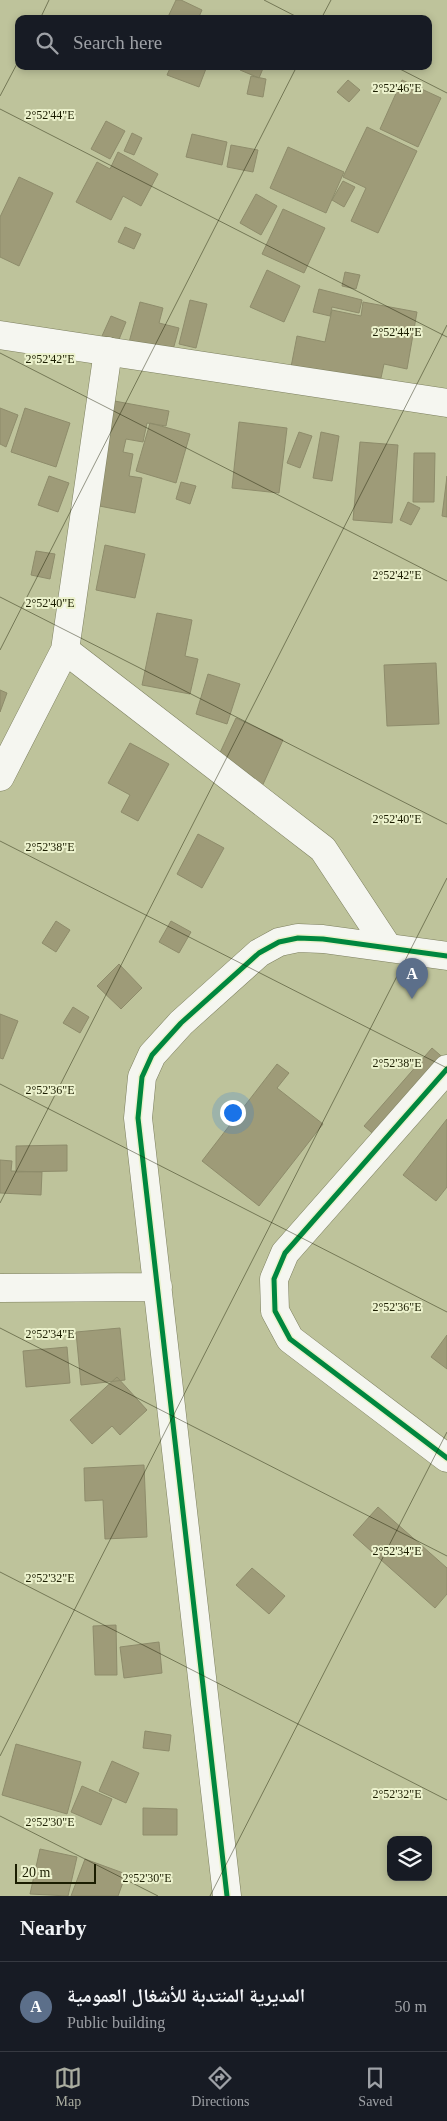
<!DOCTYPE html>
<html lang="en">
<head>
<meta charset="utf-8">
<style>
	body { margin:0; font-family:"Times New Roman","Noto Naskh Arabic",serif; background:#20242c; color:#f1f3f6 }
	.controls { position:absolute; right:15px; bottom:15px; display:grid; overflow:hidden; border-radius:10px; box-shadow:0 2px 8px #0003 }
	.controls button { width:45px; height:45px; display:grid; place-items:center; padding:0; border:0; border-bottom:1px solid #363941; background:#171b24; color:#f1f3f6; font:25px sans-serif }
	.scale { position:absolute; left:15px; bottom:12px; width:81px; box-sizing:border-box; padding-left:5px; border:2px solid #1b1d01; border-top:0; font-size:14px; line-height:18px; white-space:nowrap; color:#1b1d01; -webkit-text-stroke:4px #ecf2cd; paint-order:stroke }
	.you { position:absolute; left:232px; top:1112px; width:18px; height:18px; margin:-12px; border:4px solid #fff; border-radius:50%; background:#1a73e8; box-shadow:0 0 0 8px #1a73e833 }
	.badge { display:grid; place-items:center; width:32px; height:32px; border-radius:50%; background:#aaada0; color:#fff; font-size:16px; font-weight:700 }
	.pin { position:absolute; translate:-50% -41px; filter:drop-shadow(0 1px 2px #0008) }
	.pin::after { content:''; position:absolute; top:26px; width:18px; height:15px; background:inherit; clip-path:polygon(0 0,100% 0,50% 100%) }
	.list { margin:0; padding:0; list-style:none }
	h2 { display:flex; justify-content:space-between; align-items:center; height:65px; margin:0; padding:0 20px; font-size:21px }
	h2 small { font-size:16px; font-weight:400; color:#9ea1a6 }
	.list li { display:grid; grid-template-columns:32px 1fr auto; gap:15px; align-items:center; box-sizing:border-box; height:90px; padding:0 20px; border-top:1px solid #363941 }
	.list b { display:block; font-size:19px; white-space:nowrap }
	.list p { margin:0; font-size:16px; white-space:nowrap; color:#9ea1a6 }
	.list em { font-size:16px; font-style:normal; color:#9ea1a6 }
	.icon { flex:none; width:28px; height:28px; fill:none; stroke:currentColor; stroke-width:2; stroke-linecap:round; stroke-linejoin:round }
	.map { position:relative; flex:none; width:447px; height:1896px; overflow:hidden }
	.search { position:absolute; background:#171b24; box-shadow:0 2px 8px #0003; left:15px; right:15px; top:15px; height:55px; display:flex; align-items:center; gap:12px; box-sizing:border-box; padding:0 18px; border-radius:10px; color:#9ea1a6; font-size:19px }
	.sheet { height:155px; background:#171b24 }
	nav { display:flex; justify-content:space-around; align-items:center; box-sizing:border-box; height:70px; border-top:1px solid #363941; background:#171b24; font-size:14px; color:#9ea1a6 }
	nav a { display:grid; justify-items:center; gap:2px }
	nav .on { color:#aaada0 }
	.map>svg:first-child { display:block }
	.building { fill:#9e9b78; stroke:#8e8c6b }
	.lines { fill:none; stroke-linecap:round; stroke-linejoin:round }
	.minor-casing { stroke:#7c7f5e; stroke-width:29 }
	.tertiary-casing { stroke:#7c7f5e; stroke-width:29 }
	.minor { stroke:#f5f6f0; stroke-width:28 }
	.tertiary { stroke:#f5f6f0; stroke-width:28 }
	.cycleway-casing { stroke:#ecf2cd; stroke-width:8 }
	.cycleway { stroke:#00873e; stroke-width:5 }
	.ticks { fill:none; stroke:#1b1d01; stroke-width:1; stroke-opacity:0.45 }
	.ticks-label { font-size:12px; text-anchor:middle; fill:#1b1d01; stroke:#ecf2cd; stroke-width:4; stroke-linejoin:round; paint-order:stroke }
</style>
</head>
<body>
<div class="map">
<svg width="447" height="1896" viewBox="0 0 447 1896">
	<rect width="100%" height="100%" fill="#bec39b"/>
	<path class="building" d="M176 0H181L202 10 198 19H167Z
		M171 66H207L199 87 167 75Z
		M242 66H264L259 78 240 70Z
		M251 76 266 79 263 97 247 94Z
		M348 80 360 90 349 102 337 92Z
		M402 80 441 98 418 147 380 129Z
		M106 121 125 131 110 159 91 149Z
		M367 127 417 151 378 233 351 221 366 188 343 177Z
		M132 133 142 138 134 155 124 151Z
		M192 134 227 142 222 165 186 157Z
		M231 145 258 150 253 172 227 167Z
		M288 147 344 172 326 213 270 188Z
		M118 152 158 174 141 206 123 196 111 220 76 202 97 162 110 169Z
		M19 177 53 193 19 266 0 257V217Z
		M343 181 355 187 344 207 332 200Z
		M256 194 277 206 261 235 240 223Z
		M283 209 325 228 304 273 262 254Z
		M125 227 141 234 134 249 118 242Z
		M267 270 300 286 284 322 250 307Z
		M345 272 360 275 356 289 342 286Z
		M319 289 362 300 359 313 332 307 330 316 313 312Z
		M190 300 207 304 196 348 179 344Z
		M140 302 163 308 159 323 179 328 168 368 125 357Z
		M363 302 417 312 407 369 384 364 381 378 362 375 361 381 291 367 297 336 325 342 332 310 361 316Z
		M111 316 126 322 118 342 102 336Z
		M98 398 169 411 166 426 147 423 143 442 126 439 123 452 133 454 129 476 142 478 135 513 79 502Z
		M0 408 18 415 6 447 0 444Z
		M25 408 70 423 56 467 11 452Z
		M239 422 287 428 279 493 232 488Z
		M150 423 190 434 176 483 136 471Z
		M299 432 312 436 300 468 287 463Z
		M321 432 339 436 332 481 313 478Z
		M360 442 398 445 392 523 353 520Z
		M414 453H435L434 502H413Z
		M49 476 69 483 58 512 38 505Z
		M447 476V517L442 516Z
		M181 482 196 486 190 504 176 499Z
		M408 502 420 508 411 525 400 520Z
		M105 545 145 554 135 598 96 590Z
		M36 551 55 554 50 579 31 575Z
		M157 613 192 620 185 656 198 659 190 694 142 685Z
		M436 663 439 724 387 726 384 665Z
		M208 674 240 684 227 724 196 714Z
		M0 690 7 693 0 712Z
		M236 718 283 740 260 791 212 770Z
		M130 743 169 764 138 821 121 812 130 795 108 783Z
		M198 834 224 848 202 888 177 874Z
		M56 921 70 930 56 952 42 943Z
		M171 921 191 932 179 953 159 942Z
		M119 964 142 988 121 1009 97 986Z
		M73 1007 89 1017 80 1033 63 1023Z
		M0 1014 18 1021 3 1059 0 1058Z
		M432 1048 447 1061 384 1143 364 1126Z
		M277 1064 289 1073 277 1088 323 1124 259 1206 202 1161Z
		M447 1119V1187L436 1201 403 1175Z
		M67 1145V1171L16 1172V1146Z
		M0 1160 12 1161 11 1171 42 1172 41 1195 0 1193Z
		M120 1328 125 1380 81 1385 76 1332Z
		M447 1335V1369L431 1357Z
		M67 1347 70 1383 26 1387 23 1351Z
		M117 1377 147 1410 120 1435 112 1426 92 1444 70 1420Z
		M144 1465 147 1537 105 1539 103 1500 85 1501 84 1468Z
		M378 1507 447 1568V1594L435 1608 353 1535Z
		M252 1568 285 1596 269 1614 236 1585Z
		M116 1625 117 1675H95L93 1626Z
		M159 1642 162 1673 124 1678 120 1647Z
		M145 1731 171 1735 169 1751 143 1748Z
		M16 1744 81 1762 67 1814 2 1795Z
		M112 1761 139 1773 126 1803 99 1791Z
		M82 1786 112 1799 101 1825 71 1812Z
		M143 1808 177 1809V1835H143Z
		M40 1849 77 1857 68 1896 30 1894Z
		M85 1859 126 1874 118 1896H71Z"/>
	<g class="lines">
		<defs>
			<path id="minor" d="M65 650 323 849 387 946
				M0 777 65 650 108 351
				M447 1069 285 1253 274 1279 275 1311 290 1339 447 1458"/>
			<path id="tertiary" d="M0 335 447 403
				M0 1288 158 1287
				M227 1896 138 1118 142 1077 152 1055 181 1023 259 953 279 942 298 938 323 939 447 956"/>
		</defs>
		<use href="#minor" class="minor-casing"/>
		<use href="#tertiary" class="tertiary-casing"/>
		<use href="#minor" class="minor"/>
		<use href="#tertiary" class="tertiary"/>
		<defs>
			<path id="cycleway" d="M447 1069 285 1253 274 1279 275 1311 290 1339 447 1458
				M227 1896 138 1118 142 1077 152 1055 181 1023 259 953 279 942 298 938 323 939 447 956"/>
		</defs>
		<use href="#cycleway" class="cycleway-casing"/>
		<use href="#cycleway" class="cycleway"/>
	</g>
	<path class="ticks" d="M264 0 301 19M40 19 49 0M321 19 331 0M394 66 447 93M0 96 19 60M0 109 447 337M0 353 447 581M0 597 447 824M0 650 297 66M0 841 447 1068M0 1084 447 1312M0 1203 447 325M0 1328 447 1556M0 1572 447 1800M0 1756 447 878M0 1816 158 1896M210 1896 447 1432"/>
	<g class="ticks-label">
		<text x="397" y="92">2°52'46"E</text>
		<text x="50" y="119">2°52'44"E</text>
		<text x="397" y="336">2°52'44"E</text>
		<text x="50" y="363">2°52'42"E</text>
		<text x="397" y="579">2°52'42"E</text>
		<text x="50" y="607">2°52'40"E</text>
		<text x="397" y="823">2°52'40"E</text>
		<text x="50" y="851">2°52'38"E</text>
		<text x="397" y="1067">2°52'38"E</text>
		<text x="50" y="1094">2°52'36"E</text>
		<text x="397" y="1311">2°52'36"E</text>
		<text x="50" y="1338">2°52'34"E</text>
		<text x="397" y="1555">2°52'34"E</text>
		<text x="50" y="1582">2°52'32"E</text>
		<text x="397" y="1798">2°52'32"E</text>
		<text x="50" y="1826">2°52'30"E</text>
		<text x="147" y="1882">2°52'30"E</text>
	</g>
</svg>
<div class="controls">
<button><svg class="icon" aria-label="layers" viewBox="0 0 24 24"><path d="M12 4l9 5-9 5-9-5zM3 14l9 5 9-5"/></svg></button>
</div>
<div class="scale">20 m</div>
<div class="you"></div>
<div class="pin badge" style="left:412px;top:999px;background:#5c6f8a">A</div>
<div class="search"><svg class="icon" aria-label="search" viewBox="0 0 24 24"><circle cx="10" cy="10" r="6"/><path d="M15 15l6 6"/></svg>Search here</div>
</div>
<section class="sheet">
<h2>Nearby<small></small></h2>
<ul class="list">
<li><span class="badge" style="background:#5c6f8a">A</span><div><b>المديرية المنتدبة للأشغال العمومية</b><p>Public building</p></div><em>50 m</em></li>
</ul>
</section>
<nav>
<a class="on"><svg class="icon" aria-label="map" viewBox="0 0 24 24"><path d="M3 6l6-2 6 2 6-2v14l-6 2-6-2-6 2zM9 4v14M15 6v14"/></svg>Map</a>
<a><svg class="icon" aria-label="directions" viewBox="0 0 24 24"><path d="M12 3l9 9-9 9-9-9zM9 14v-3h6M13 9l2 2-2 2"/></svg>Directions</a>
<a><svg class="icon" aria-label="saved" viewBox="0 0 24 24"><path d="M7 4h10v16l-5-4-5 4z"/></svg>Saved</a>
</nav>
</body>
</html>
